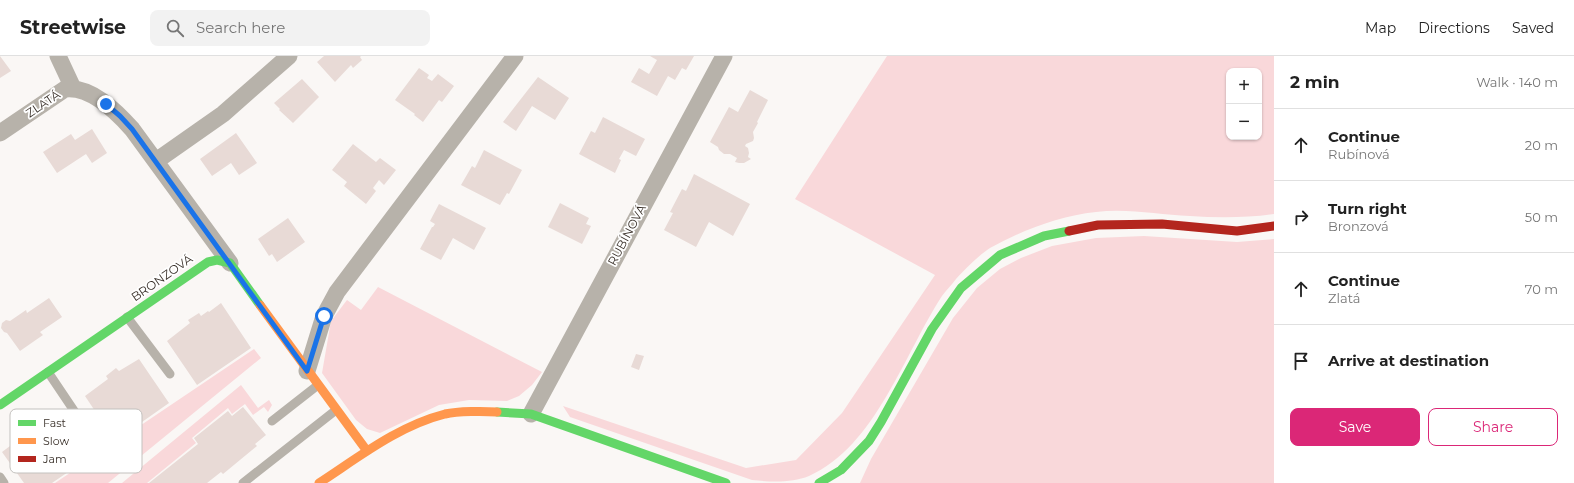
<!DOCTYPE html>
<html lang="en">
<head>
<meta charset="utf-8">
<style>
	body { margin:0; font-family:Montserrat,sans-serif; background:#f2f2f2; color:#222 }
	.controls { position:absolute; right:12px; top:12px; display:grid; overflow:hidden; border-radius:8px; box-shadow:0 1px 3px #0004 }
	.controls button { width:36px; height:36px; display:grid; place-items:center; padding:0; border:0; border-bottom:1px solid #e0e0e0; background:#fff; color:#222; font:20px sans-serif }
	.stop { position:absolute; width:12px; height:12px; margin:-9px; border:3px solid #1a73e8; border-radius:50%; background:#fff }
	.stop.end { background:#1a73e8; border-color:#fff; box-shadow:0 1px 4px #0008 }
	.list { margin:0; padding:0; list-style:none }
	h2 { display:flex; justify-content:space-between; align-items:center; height:52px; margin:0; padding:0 16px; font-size:17px }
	h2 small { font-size:13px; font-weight:400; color:#767676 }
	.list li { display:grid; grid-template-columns:26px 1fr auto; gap:12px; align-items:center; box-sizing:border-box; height:72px; padding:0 16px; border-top:1px solid #e0e0e0 }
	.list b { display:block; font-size:15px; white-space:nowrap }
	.list p { margin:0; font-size:13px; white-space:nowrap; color:#767676 }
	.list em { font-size:13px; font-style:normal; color:#767676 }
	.actions { display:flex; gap:8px; padding:12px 16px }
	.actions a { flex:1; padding:9px 0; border:1px solid #db2777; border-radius:8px; text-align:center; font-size:14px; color:#db2777 }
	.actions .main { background:#db2777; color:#fff }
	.icon { flex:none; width:22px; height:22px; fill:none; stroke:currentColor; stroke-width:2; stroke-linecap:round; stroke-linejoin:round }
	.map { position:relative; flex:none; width:1274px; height:427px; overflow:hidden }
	header { display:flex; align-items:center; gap:24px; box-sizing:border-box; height:56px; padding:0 20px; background:#fff; border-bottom:1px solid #e0e0e0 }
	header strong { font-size:19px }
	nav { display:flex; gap:22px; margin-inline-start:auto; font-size:14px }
	.search { width:280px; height:36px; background:#f2f2f2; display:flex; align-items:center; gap:10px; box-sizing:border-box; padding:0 14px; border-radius:8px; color:#767676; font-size:15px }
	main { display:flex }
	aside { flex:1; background:#fff }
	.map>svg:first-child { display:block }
	.green { fill:#f9d8da; fill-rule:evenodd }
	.building { fill:#e8dad6 }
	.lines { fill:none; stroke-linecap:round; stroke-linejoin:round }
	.lane { stroke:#b7b2aa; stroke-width:9 }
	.street { stroke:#b7b2aa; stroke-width:17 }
	.fast { stroke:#63d668; stroke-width:9 }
	.slow { stroke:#ff974d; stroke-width:9 }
	.jam { stroke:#b3261e; stroke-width:9 }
	.route { stroke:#1a73e8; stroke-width:5 }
	.labels { text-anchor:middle; stroke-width:3.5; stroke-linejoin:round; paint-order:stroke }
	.street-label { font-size:12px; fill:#382f28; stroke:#fff }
	.key { fill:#fff; stroke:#c3c1be; stroke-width:1 }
	.key-label { font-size:11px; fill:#382f28 }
</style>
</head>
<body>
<header>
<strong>Streetwise</strong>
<div class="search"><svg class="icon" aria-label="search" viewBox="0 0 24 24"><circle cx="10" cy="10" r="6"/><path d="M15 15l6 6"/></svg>Search here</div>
<nav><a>Map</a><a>Directions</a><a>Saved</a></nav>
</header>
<main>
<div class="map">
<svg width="1274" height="427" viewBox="0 0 1274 427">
	<rect width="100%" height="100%" fill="#faf7f5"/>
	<path class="green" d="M887 0H1274V158C1246 162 1218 162 1190 160 1159 159 1128 152 1096 156 1059 160 1023 174 990 192 979 199 965 213 956 223 952 229 946 234 942 240 904 298 876 390 809 420 792 427 771 426 752 424L570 361 563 350 746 412 796 404 842 357 935 219 795 143ZM1229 15H1259V81H1229Z
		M1144 180 1237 186 1274 183V427H860L871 403 953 262 977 232 1000 213 1021 202 1052 190 1096 182Z
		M378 231 542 316 532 329 519 340 507 345 469 344 439 349 380 377 367 373 356 364 322 317 331 265 347 244 361 254Z
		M254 293 261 302 108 427H55Z
		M241 329 258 352 269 344 272 349 268 356 264 351 253 359 245 348 232 358 228 352 192 382 196 387 147 427H122Z"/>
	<path class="building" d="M0 0 11 15 0 22Z
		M324 0H361L360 1 362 4 353 12 351 9 335 26 317 6Z
		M650 0H694L686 14 682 12 675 24 668 20 657 40 631 26 639 12 649 18 657 4Z
		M419 12 429 19 427 22 432 25 438 18 454 30 442 46 439 44 423 66 414 59 415 58 395 44Z
		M538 21 569 42 555 64 532 50 516 75 503 66Z
		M302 23 319 41 293 67 279 54 280 53 274 47Z
		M750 34 768 44 757 66 758 67 753 76 754 82 753 85 746 88 745 90 748 92 749 97 748 101 751 103 744 107H739L735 106 737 102 730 98H724L719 94 718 91 710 86 729 51 738 56Z
		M603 61 645 83 636 100 624 94 619 103 621 104 615 117 579 98 591 75 595 77Z
		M92 73 107 97 92 107 86 98 57 117 43 96 71 78 75 84Z
		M236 77 257 107 239 119 231 107 212 120 200 103Z
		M353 88 376 106 380 102 396 114 384 129 379 124 373 132 376 135 366 148 344 130 347 126 332 114Z
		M484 94 522 114 509 138 507 137 500 149 461 129 472 110 475 112Z
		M694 118 750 148 733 180 709 166 696 191 664 174 673 157 670 156 682 133 686 135Z
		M560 147 589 162 586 168 591 170 582 188 548 171Z
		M439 148 486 172 474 194 453 182 441 204 420 193 432 171H433L435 168 430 165Z
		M288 162 305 186 277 206 272 198 269 200 258 183Z
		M49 242 62 261 40 276 43 279 20 295 7 277 4 276 1 272 2 267 6 264 10 265 26 254 27 257Z
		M221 247 251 292 197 329 167 285 190 267 188 264 199 257 201 260 208 255 209 256Z
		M636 298 644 300 639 314 631 311Z
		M139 303 169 347 115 385 85 340 108 323 106 320 116 312 119 315Z
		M243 351 266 379 255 388 257 390 223 418 221 416 207 427H149L198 388 194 382 228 355 232 360Z
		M57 359 87 403 52 427H24L2 396 26 378 23 375 35 367 37 371Z"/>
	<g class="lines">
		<path class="lane" d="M127 261 170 318
			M48 316 87 374
			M272 365 318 329
			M0 421 4 427
			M243 427 336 354"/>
		<path class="street" d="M58 0 73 32
			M0 77 65 33C91 30 116 55 132 73L230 207
			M156 105 223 58 289 0
			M307 315 324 260 337 236 515 0
			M531 358 724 0"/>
		<path class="fast" d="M0 349 208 206 217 204 230 207 260 249
			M497 356 531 358 726 427
			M819 427 841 414 869 385 881 366 932 273 961 232 1000 199 1044 180 1069 175"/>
		<path class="slow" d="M260 249 367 395
			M319 427C359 401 398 370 445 358 458 355 484 355 497 356"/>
		<path class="jam" d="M1069 175 1098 169 1162 168 1237 175 1274 170"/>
	</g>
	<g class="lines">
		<path class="route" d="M106 48 120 60 132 73 307 315 324 260"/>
	</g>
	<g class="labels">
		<g class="street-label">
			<text transform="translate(43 48) rotate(-34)" y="4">ZLATÁ</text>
			<text transform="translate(627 179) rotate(-62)" y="4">RUBÍNOVÁ</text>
			<text transform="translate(162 222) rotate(-35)" y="4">BRONZOVÁ</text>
		</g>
	</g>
	<rect x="10" y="353" width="132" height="64" rx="6" class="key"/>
	<rect x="18" y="364" width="18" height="6" fill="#63d668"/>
	<rect x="18" y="382" width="18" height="6" fill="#ff974d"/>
	<rect x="18" y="400" width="18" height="6" fill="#b3261e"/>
	<g class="key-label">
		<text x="43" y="371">Fast</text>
		<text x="43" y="389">Slow</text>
		<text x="43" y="407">Jam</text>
	</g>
</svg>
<div class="controls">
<button>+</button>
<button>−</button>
</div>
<div class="stop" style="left:324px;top:260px"></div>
<div class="stop end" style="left:106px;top:48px"></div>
</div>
<aside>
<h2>2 min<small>Walk · 140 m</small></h2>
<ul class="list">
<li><svg class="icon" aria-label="ahead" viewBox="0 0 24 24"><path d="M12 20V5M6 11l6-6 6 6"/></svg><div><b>Continue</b><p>Rubínová</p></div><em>20 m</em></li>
<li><svg class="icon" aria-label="right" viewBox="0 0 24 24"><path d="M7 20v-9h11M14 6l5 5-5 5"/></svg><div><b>Turn right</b><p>Bronzová</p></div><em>50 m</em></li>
<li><svg class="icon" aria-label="ahead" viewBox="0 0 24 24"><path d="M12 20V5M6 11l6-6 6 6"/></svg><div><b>Continue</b><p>Zlatá</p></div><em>70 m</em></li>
<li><svg class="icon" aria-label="arrive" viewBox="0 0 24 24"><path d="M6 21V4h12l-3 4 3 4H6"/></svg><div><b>Arrive at destination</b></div></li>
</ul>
<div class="actions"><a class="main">Save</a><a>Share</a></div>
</aside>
</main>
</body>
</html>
